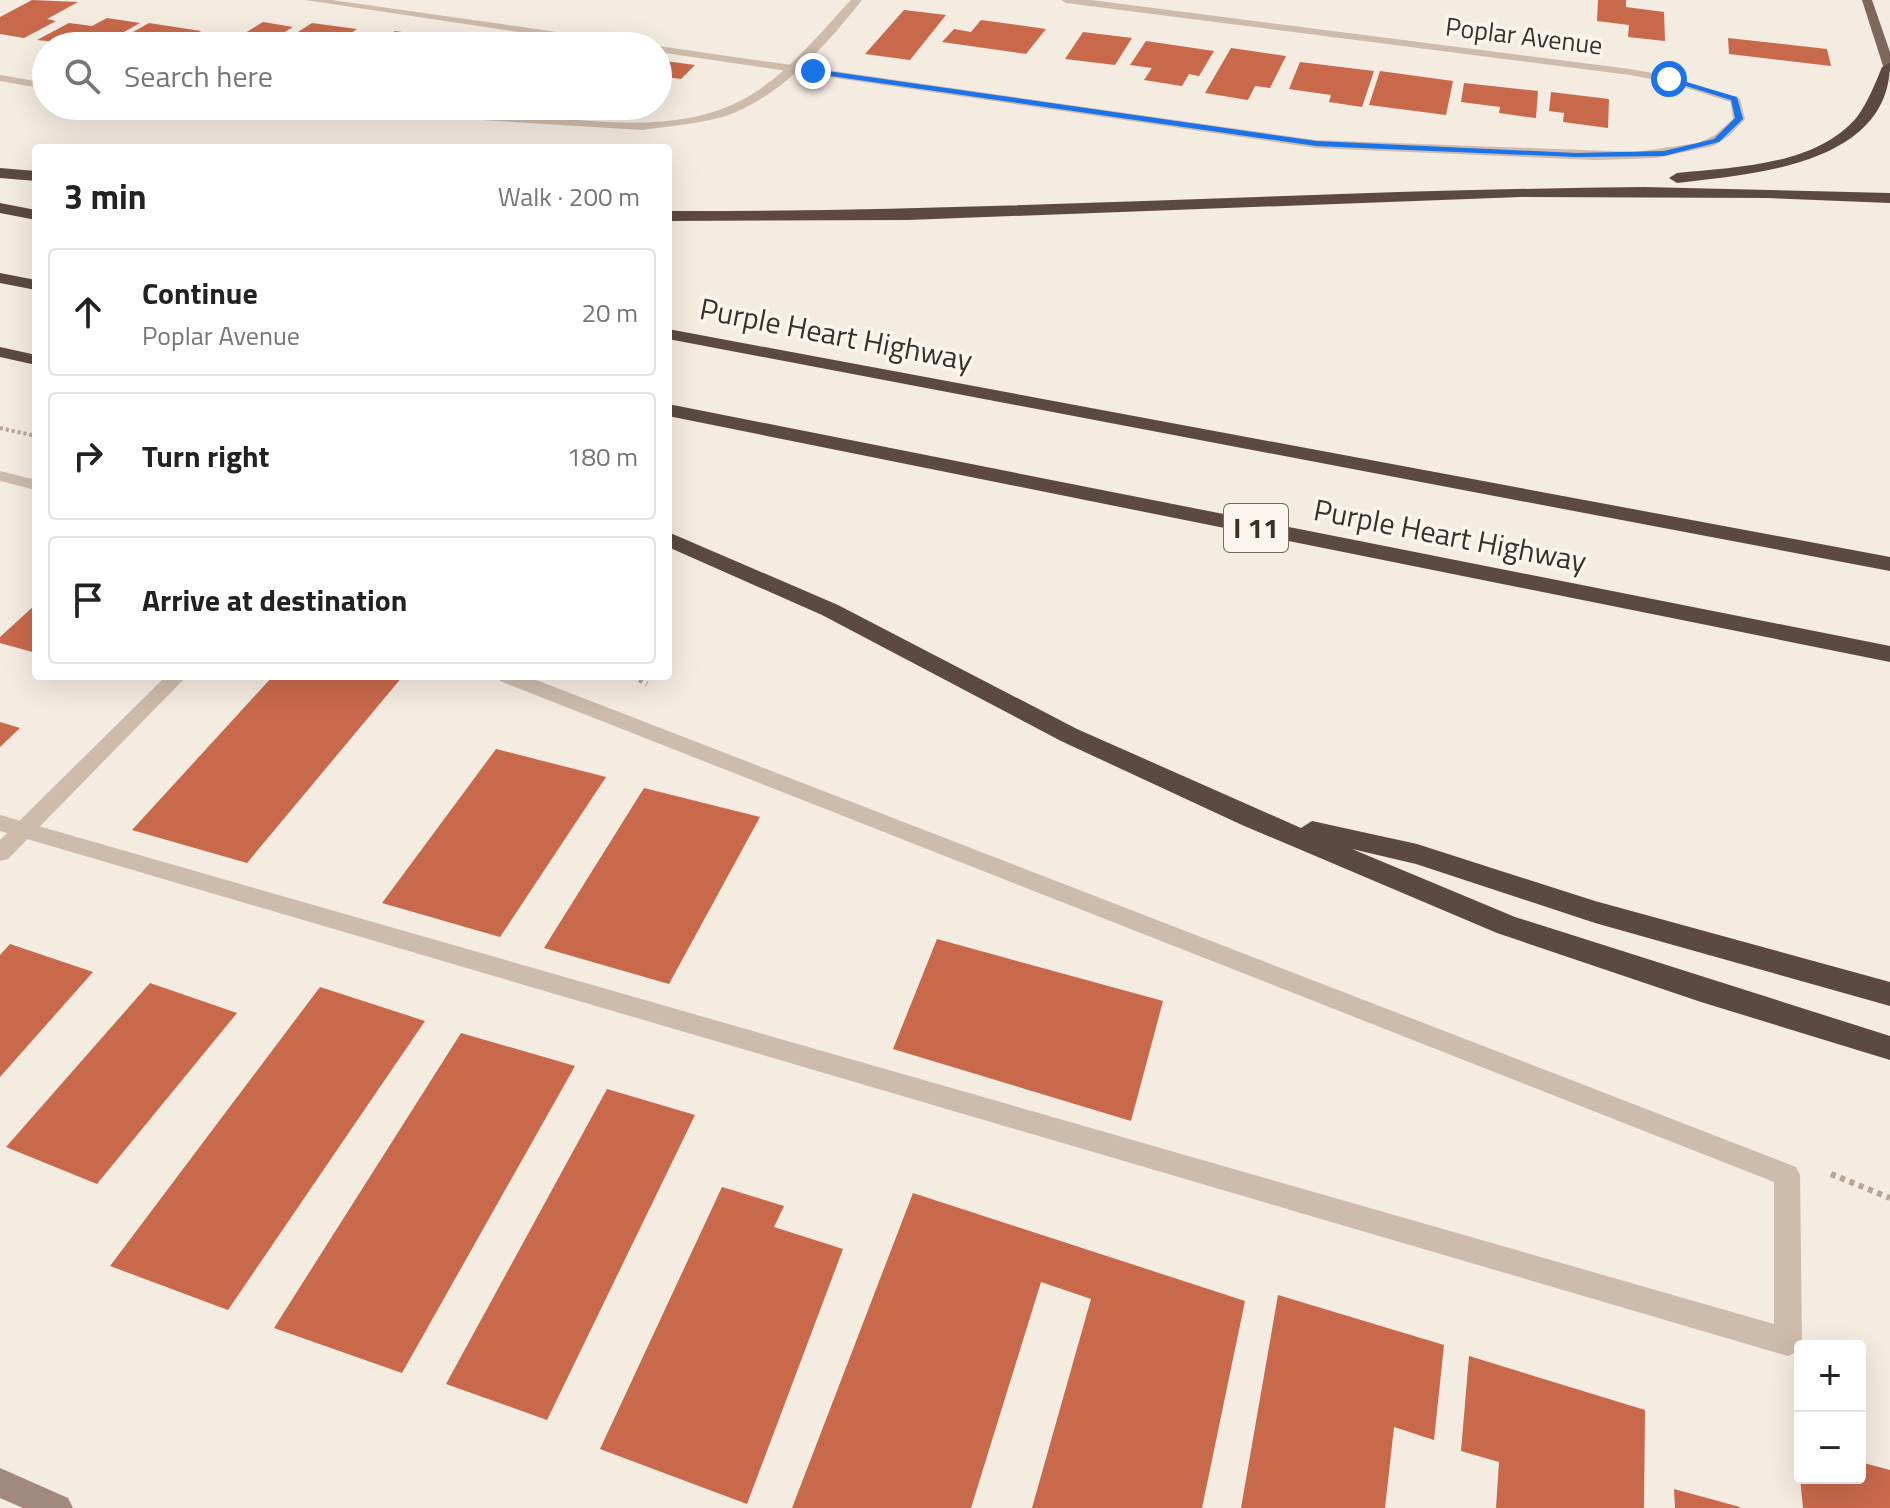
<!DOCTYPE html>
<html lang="en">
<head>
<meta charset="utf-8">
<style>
	body { margin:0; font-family:"Titillium Web",sans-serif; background:#f6f6f6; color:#222 }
	.controls { position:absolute; right:24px; bottom:24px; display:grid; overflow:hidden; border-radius:8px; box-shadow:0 8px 32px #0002 }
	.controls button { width:72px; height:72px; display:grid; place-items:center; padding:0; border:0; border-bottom:2px solid #e0e0e0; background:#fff; color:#222; font:40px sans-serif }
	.stop { position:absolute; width:24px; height:24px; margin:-18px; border:6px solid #1a73e8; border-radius:50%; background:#fff }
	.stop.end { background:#1a73e8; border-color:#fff; box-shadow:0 2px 8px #0008 }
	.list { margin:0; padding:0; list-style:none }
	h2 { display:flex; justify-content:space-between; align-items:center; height:104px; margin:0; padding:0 32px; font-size:34px }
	h2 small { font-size:26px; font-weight:400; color:#767676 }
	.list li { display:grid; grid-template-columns:52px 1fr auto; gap:24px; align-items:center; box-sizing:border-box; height:128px; margin:0 16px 16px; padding:0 16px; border:2px solid #e0e0e0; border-radius:8px }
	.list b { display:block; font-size:30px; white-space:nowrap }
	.list p { margin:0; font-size:26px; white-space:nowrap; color:#767676 }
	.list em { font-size:26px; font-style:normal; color:#767676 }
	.icon { flex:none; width:44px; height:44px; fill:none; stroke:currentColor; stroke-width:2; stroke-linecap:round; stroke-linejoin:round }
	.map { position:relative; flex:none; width:1890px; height:1508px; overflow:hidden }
	.search { position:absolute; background:#fff; box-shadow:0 8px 32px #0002; left:32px; top:32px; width:640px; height:88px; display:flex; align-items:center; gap:20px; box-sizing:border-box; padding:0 28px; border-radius:44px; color:#767676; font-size:30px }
	.panel { position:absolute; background:#fff; box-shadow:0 8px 32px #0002; left:32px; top:144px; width:640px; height:536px; border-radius:8px }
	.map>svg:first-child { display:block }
	.building { fill:#c8694b }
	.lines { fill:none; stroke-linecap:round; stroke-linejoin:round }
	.path-far2 { stroke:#b9a596; stroke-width:4; stroke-dasharray:3 3; stroke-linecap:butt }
	.path-far1 { stroke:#b9a596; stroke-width:5; stroke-dasharray:4 4; stroke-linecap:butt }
	.path { stroke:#b9a596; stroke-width:6; stroke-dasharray:5 5; stroke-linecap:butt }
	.lane { fill:#cdbbac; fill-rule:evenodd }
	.street { fill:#cdbbac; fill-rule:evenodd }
	.secondary { fill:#a18a7d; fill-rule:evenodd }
	.primary { fill:#7d675c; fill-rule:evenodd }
	.highway { fill:#5c4a42; fill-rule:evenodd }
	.route { fill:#1a73e8 }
	.labels { text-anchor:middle; stroke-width:7; stroke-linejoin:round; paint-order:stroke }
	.far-street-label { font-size:26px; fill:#3b302b; stroke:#fbf5ee }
	.shield { fill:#fbf5ee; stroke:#756b66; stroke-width:2 }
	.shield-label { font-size:28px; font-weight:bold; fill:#3b302b }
	.street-label { font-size:30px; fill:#3b302b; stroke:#fbf5ee }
</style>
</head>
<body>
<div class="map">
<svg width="1890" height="1508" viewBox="0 0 1890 1508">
	<rect width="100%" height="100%" fill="#f4ebe1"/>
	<path class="building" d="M32 0 78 2 47 19 56 21 24 38 0 34V17Z
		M1598 0H1626V7L1664 12 1665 41 1628 37 1629 25 1597 21Z
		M904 10 946 15 910 60 865 54Z
		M107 18 140 23 99 46 37 40 69 23 92 26Z
		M981 20 1046 29 1026 54 942 42 954 29 971 32Z
		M263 22 293 27 262 46H224Z
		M149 23 201 31 175 46H108Z
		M312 23 357 29 332 46H276Z
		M395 31 443 38 431 46H373Z
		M1083 32 1132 38 1115 65 1065 59Z
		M1728 38 1827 49 1831 66 1729 54Z
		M1146 41 1214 51 1199 76 1189 74 1182 86 1144 80 1152 68 1130 65Z
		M1231 48 1286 56 1270 88 1255 86 1248 100 1205 93Z
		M658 60 695 65 681 79 658 76Z
		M1300 62 1374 71 1362 107 1329 102 1331 95 1289 89Z
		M1380 71 1453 81 1446 115 1369 105Z
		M1464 83 1538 91 1536 118 1499 113 1500 107 1461 102Z
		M1551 92 1609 99 1608 128 1563 122 1564 113 1549 111Z
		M36 604V653L0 643V637Z
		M273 676H403L247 863 132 830Z
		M0 722 20 728 0 747Z
		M496 749 606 777 500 937 382 903Z
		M644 788 760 817 669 984 544 948Z
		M937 939 1163 1001 1131 1121 893 1049Z
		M10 944 93 972 0 1077V955Z
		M150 983 237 1013 97 1184 6 1147Z
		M320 987 425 1021 228 1310 110 1266Z
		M461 1033 575 1066 402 1373 274 1328Z
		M607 1089 695 1115 547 1420 446 1384Z
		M722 1187 784 1206 774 1227 843 1249 747 1504 600 1449Z
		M913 1193 1245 1301 1202 1508H1032L1091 1299 1041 1282 971 1508H792Z
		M1278 1295 1444 1345 1434 1440 1394 1427 1385 1508H1241Z
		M1469 1356 1645 1410 1644 1508H1496L1499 1462 1461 1451Z
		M1860 1462 1890 1470V1508H1803L1800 1478H1860Z
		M1674 1489 1740 1507V1508H1675Z"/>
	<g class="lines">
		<path class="path-far2" d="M0 428 36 436"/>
		<path class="path-far1" d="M632 676 647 684"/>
		<path class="path" d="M1831 1174 1890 1198"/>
		<path class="lane" d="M305 0H332L634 43 640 46H611Z
			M657 46H658L1316 140 1636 152 1698 143 1715 135 1733 119 1730 97 1740 99 1745 119 1729 136 1713 146 1656 158 1596 160 1316 148 658 52Z
			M497 676H526L1796 1167 1800 1175 1802 1342 1798 1352 1788 1356 0 831V815L1774 1324V1182L500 681Z"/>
		<path class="street" d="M851 0H862C826 45 780 99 722 117 696 124 669 126 643 130L319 110 313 106C379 106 443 110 509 114 584 119 674 137 744 99 787 75 818 35 851 0Z
			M1061 0H1091L1630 69 1673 77 1740 99 1734 103 1667 82 1630 75 1066 3Z
			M0 75 46 83V89L0 81Z
			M0 471 36 480V490L0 481Z
			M166 676H187L8 859 0 861V840Z"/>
		<path class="secondary" d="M0 1468 68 1498 73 1508H23L0 1498Z"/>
		<path class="primary" d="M1862 0H1872L1890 52V72L1884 69Z"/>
		<path class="highway" d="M1890 63C1890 166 1751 174 1677 183L1669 178 1677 173C1735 167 1816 166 1857 117 1868 102 1875 84 1882 67Z
			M0 168 36 171V181L0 178Z
			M1644 187 1890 193V203L1767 198 1521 197 908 220 668 221V211C994 212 1319 190 1644 187Z
			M0 203 36 210V220L0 213Z
			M0 273 36 280V290L0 283Z
			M668 329 1890 557V571L668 339Z
			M0 347 36 355V365L0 357Z
			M668 404 1890 646V662L668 416Z
			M668 532 838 605 1077 729 1301 828 1312 821 1417 844 1595 901 1890 982V1006L1595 923 1416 864 1352 849 1515 917 1890 1036V1060L1701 1002 1497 933 1242 825 1061 741 822 615 668 547Z"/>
	</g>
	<path class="route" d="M813 69 1316 141 1576 153 1664 151 1714 139 1735 118 1731 100 1667 80 1669 77 1737 97 1743 119 1719 142 1664 156 1576 157 1316 146 810 73Z"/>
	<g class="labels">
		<g class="far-street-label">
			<text transform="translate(1524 36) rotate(7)" y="9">Poplar Avenue</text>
		</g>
		<rect class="shield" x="1224" y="504" width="64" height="48" rx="6"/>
		<g class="shield-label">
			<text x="1256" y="538">I 11</text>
		</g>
		<g class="street-label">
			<text transform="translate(836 335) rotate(11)" y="10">Purple Heart Highway</text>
			<text transform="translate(1450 536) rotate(11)" y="10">Purple Heart Highway</text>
		</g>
	</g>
</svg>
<div class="controls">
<button>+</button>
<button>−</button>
</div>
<div class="stop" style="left:1669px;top:79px"></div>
<div class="stop end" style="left:813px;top:71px"></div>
<div class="search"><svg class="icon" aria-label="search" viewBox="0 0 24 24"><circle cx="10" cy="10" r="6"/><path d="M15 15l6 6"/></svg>Search here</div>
<section class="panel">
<h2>3 min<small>Walk · 200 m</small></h2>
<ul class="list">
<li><svg class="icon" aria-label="ahead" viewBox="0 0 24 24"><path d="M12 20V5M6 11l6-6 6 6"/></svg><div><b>Continue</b><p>Poplar Avenue</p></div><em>20 m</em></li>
<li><svg class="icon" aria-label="right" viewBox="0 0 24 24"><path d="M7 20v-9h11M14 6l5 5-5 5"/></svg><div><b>Turn right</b></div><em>180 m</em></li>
<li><svg class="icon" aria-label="arrive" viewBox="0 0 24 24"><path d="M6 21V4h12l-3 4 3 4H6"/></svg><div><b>Arrive at destination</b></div></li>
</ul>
</section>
</div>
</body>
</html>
